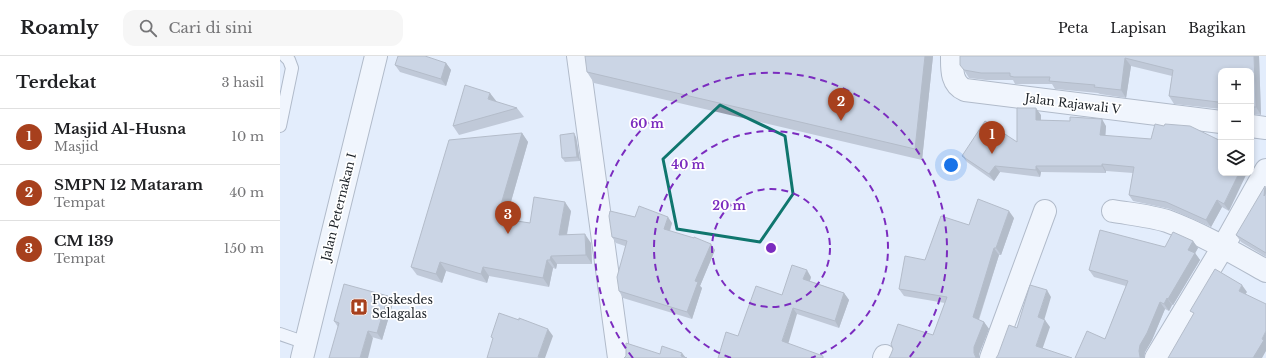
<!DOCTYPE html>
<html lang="id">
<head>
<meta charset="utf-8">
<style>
	body { margin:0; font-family:"Libre Baskerville",serif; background:#f6f6f6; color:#202124 }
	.controls { position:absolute; right:12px; top:12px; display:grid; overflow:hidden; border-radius:8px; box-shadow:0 2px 6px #0003 }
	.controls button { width:36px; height:36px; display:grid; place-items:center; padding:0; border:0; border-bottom:1px solid #e0e0e0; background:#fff; color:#202124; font:20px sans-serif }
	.you { position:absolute; left:671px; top:109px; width:14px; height:14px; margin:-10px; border:3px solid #fff; border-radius:50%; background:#1a73e8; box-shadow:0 0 0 6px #1a73e833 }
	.badge { display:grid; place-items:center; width:26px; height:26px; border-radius:50%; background:#a7401d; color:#fff; font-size:13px; font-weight:700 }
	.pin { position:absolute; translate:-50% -33px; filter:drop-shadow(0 1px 2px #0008) }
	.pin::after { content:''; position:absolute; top:21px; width:14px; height:12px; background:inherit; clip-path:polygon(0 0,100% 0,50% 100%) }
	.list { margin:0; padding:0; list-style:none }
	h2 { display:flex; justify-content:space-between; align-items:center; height:52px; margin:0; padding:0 16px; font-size:17px }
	h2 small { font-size:13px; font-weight:400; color:#757577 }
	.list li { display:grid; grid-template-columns:26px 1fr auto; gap:12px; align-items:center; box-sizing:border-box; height:56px; padding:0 16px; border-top:1px solid #e0e0e0 }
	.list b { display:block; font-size:15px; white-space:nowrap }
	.list p { margin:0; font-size:13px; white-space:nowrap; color:#757577 }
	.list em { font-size:13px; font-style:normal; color:#757577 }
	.icon { flex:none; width:22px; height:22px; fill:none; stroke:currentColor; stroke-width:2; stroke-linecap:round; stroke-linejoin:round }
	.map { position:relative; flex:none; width:986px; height:302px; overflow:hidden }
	header { display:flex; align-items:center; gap:24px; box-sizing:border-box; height:56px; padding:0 20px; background:#fff; border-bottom:1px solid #e0e0e0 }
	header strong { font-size:19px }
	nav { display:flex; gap:22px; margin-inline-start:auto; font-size:14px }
	.search { width:280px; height:36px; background:#f6f6f6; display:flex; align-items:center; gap:10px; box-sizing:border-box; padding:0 14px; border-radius:12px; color:#757577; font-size:15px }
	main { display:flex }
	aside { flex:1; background:#fff }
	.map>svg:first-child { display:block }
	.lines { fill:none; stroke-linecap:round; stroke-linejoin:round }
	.lane-casing { stroke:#737e8e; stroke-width:14 }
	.street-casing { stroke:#737e8e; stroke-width:24 }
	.lane { stroke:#fff; stroke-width:12 }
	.street { stroke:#fff; stroke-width:22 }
	.wall { fill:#959eae }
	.shaded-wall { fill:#79818d }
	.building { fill:#adb8ca; stroke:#79818d }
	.marked { fill:none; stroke:#0f766e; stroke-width:3; stroke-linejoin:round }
	.ring { fill:none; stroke:#7b2cbf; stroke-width:2; stroke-dasharray:7 5 }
	.labels { text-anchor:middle; stroke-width:3.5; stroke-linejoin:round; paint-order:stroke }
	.street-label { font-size:12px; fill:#1c2127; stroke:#fff }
	.poi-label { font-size:12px; fill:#1c2127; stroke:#fff; text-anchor:start }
	.centre { fill:#7b2cbf; stroke:#fff; stroke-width:2 }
	.ring-label { font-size:12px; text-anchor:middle; font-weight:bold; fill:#7b2cbf; stroke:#fff; stroke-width:3.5; stroke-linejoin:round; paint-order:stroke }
</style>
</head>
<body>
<header>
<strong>Roamly</strong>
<div class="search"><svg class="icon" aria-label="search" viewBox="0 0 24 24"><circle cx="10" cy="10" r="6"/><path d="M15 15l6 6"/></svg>Cari di sini</div>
<nav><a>Peta</a><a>Lapisan</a><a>Bagikan</a></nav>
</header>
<main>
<aside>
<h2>Terdekat<small>3 hasil</small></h2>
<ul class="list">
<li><span class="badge">1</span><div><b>Masjid Al-Husna</b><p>Masjid</p></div><em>10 m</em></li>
<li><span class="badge">2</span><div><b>SMPN 12 Mataram</b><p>Tempat</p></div><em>40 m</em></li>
<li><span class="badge">3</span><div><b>CM 139</b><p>Tempat</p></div><em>150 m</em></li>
</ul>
</aside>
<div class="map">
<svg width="986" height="302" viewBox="0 0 986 302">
	<rect width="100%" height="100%" fill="#e3edfc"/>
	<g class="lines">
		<defs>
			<path id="lane" d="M0 70 12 12 9 4 5 0
				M0 278 26 287"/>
			<path id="street" d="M298 0 339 302
				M672 0C672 13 671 28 685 34L941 66
				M971 70 986 72
				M833 155C851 158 871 160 887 165 922 178 954 197 986 215
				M22 302 96 0
				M604 302 605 300
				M711 302 765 155
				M876 302 943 191 986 114"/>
		</defs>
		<use href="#lane" class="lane-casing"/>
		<use href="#street" class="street-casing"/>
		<use href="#lane" class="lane"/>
		<use href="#street" class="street"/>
	</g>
	<path class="wall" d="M653 0 642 104 314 27 307 16Z
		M680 0H979L981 59 971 58V15H941V53L894 48 889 40 892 20 851 10 846 42 820 38 818 37 775 33 772 28H735L733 24H706L689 22 684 14Z
		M166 7 171 14 166 30 120 16 115 9Z
		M217 46 237 52 244 61 179 79 173 70Z
		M761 59V64L826 70 825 80 871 83 884 70H910L949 155 942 151 931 171 890 153 853 145 849 139 853 117 826 115V117L761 116 760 121 720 116 714 125 687 106 682 100 737 86Z
		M242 77 248 86 226 163 250 167 291 155 287 179 311 187 312 208H277L276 213 273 212 269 231 209 220 207 227 166 215 162 227 137 219 131 211Z
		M296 81 300 105 285 106 282 102Z
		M986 132V201L961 186 956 179Z
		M355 161 392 167 390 175 435 194 420 230 422 232 412 263 343 242 339 235 345 190 336 187 332 181Z
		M734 162 721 199H719L699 264 704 266 709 273 699 298 653 279 665 247 624 240 619 233 645 204 689 169Z
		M913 185 918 192 915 197 920 204 893 249H892L889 255 885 253 872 284 865 296 864 302H795L825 283 846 230 814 221 809 214 885 191Z
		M531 221 530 225 564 237 569 244 559 272 517 258 458 280 502 239Z
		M108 240 113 247 102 284 58 271 54 265Z"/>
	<path class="shaded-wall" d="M645 0H653L642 104 635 93Z
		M974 0H979L981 59 976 51Z
		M845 2 851 10 846 42 841 34Z
		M166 7 171 14 166 30 161 23Z
		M210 37 217 46 208 43Z
		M756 52 761 59V71L756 64Z
		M822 63 826 70 825 86 820 79Z
		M242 77 248 86 224 170 217 162Z
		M294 77 296 81 300 105 297 101Z
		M971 102 973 105 971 110Z
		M822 108 826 115V117L822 110Z
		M715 110 720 116 714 125 709 118Z
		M756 110 761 116 760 121 756 114Z
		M959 117H967L949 155 944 148Z
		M985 130 986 132V143L984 140Z
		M937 144 942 151 931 171 926 164Z
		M285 146 291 155 285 187 279 179Z
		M729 155 734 162 721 199 716 192Z
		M388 161 392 167 388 179 384 173Z
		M305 178 311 187 312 208 306 199Z
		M913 185 918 192 913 201 908 194Z
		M431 188 435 194 420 230 422 232 412 263 407 256 415 225Z
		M714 192 719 199 697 268 693 261Z
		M915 197 920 204 893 249 888 243Z
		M271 200 277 208 276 213 270 204Z
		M267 204 273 212 269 231 263 222Z
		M160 206 166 215 162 227 156 218Z
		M203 211 209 220 207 227 201 218Z
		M527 214 531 221 528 230 523 223Z
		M962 229 967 236 963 242 959 235Z
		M767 234 771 241 763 268 758 261Z
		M564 237 569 244 559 272 555 265Z
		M108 240 113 247 102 284 97 277Z
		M887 242 892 249 889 255 884 248Z
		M880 246 885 253 872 284 865 296 864 302H860L859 295 860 289Z
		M513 252 517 258 507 292 502 285Z
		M765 264 770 271 761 297 756 290Z
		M704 266 709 273 699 298V302H696L694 297V291Z
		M268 273 273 280 265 302H258V301Z
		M88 275 93 282 88 302H80Z
		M986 275V295L982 302H973Z
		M402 297 406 302 401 300Z"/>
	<path class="building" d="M118 0H145L166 7 161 23 115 9Z
		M305 0H645L635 93 307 16Z
		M680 0H974L976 51H971V15H941V48L938 46 889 40 893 14 845 2 841 34 814 31 815 29 769 25 770 21H734L730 20V17H701L684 14 680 9Z
		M185 29 210 37 208 43 237 52 173 70Z
		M737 52H756V64L790 65V61L822 63 820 79 871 83 875 68 884 70 885 68 910 70 941 85V117H959L944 148 937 144 926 164 886 146 849 139 854 111 822 108V110H756V114L715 110 709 118 682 100 705 65 737 86Z
		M242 77 217 162 250 167 254 141 285 146 279 179 305 178 306 199 271 200 270 204H267L263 222 203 211 201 218 160 206 156 218 131 211 169 84Z
		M294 77 297 101 282 102 280 79Z
		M985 130 984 140 986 137V197L956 179Z
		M698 143 729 155 716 192H714L693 261 704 266 694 291V297L696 302H609L611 298 613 293 611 288 618 268 653 279 667 241 619 233 625 200 645 204 661 160 689 169Z
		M359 150 388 161 384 173 414 182V181L431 188 415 225 418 226 407 256 339 235 337 221 347 185 332 181 329 160 330 155 355 161Z
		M820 174 885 191 893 176 913 185 908 194 915 197 888 243 887 242 884 248 880 246 867 277 860 289 859 295 860 301V302H795L807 275 825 283 848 225 809 214Z
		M512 209 527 214 523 223 564 237 555 265 513 252 502 285 543 300V302H438L446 276 458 280 476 230 502 239Z
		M935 213 962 229 959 235 986 248V275L982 283 984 284 973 302H888L914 257 910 255Z
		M64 228 108 240 97 277 88 275 80 302H49L59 267 54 265Z
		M750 229 767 234 758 261 765 264 756 290 792 302H716L718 299 729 269 737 272Z
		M219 257 239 264V262L268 273 258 301 260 302H207L213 282 211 281Z
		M346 287 380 298 382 290 402 297 401 300 407 302H344L346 300Z"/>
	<path d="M0 0H986V302H0ZM440 49 505 80 513 138 480 186 397 173 383 103Z" fill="#e3edfc" fill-opacity=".55" fill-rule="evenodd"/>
	<path class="marked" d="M440 49 505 80 513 138 480 186 397 173 383 103Z"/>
	<g class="ring">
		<circle cx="491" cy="192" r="59"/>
		<path d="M451 302A117 117 0 1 1 531 302"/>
		<path d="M353 302A176 176 0 1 1 629 302"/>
	</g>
	<defs>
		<symbol id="hospital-square" viewBox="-11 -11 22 22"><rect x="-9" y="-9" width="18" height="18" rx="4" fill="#a7401d" stroke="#fff"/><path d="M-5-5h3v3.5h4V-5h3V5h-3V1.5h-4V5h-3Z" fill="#fff"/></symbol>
	</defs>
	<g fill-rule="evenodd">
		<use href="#hospital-square" x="69" y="241" width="20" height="20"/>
	</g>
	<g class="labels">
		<g class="street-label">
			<text transform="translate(793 48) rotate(7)" y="4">Jalan Rajawali V</text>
			<text transform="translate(59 151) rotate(-76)" y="4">Jalan Peternakan I</text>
		</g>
		<g class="poi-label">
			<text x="92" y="248">Poskesdes<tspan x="92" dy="14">Selagalas</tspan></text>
		</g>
	</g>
	<circle cx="491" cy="192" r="6" class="centre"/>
	<g class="ring-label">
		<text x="367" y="72">60 m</text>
		<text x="408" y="113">40 m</text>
		<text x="449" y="154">20 m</text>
	</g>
</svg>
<div class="controls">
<button>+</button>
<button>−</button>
<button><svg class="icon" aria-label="layers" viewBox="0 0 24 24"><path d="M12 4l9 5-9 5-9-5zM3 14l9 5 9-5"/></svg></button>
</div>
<div class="you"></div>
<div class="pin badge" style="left:712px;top:98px">1</div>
<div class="pin badge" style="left:561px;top:65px">2</div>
<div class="pin badge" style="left:228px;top:178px">3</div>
</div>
</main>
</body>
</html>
